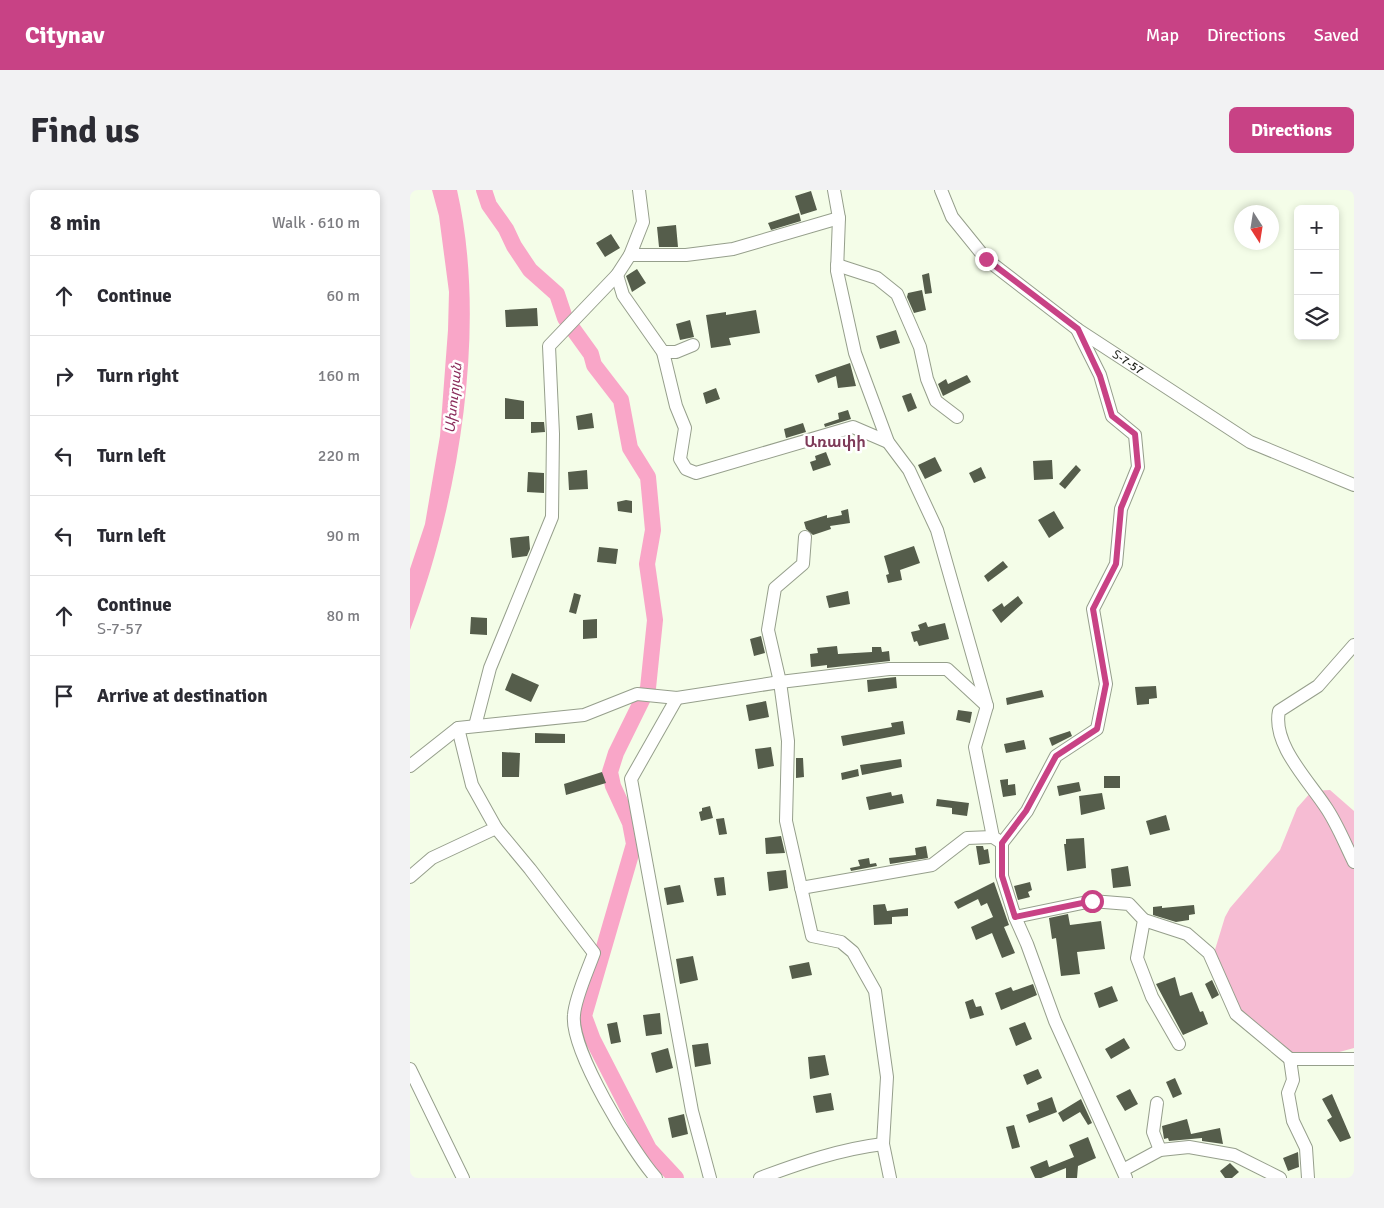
<!DOCTYPE html>
<html lang="en">
<head>
<meta charset="utf-8">
<style>
	body { margin:0; font-family:Signika,"Noto Sans Armenian",sans-serif; background:#f2f2f3; color:#2b2b33 }
	.controls { position:absolute; right:15px; top:15px; display:grid; overflow:hidden; border-radius:8px; box-shadow:0 2px 8px #0003 }
	.controls button { width:45px; height:45px; display:grid; place-items:center; padding:0; border:0; border-bottom:1px solid #e1e1e2; background:#fff; color:#2b2b33; font:25px sans-serif }
	.compass { position:absolute; left:824px; top:15px; width:45px; height:45px; border-radius:50%; background:#fff; box-shadow:0 2px 8px #0003; rotate:168deg }
	.stop { position:absolute; width:15px; height:15px; margin:-11px; border:4px solid #c84285; border-radius:50%; background:#fff }
	.stop.end { background:#c84285; border-color:#fff; box-shadow:0 1px 5px #0008 }
	.list { margin:0; padding:0; list-style:none }
	h2 { display:flex; justify-content:space-between; align-items:center; height:65px; margin:0; padding:0 20px; font-size:21px }
	h2 small { font-size:16px; font-weight:400; color:#7c7c81 }
	.list li { display:grid; grid-template-columns:32px 1fr auto; gap:15px; align-items:center; box-sizing:border-box; height:80px; padding:0 20px; border-top:1px solid #e1e1e2 }
	.list b { display:block; font-size:19px; white-space:nowrap }
	.list p { margin:0; font-size:16px; white-space:nowrap; color:#7c7c81 }
	.list em { font-size:16px; font-style:normal; color:#7c7c81 }
	.icon { flex:none; width:28px; height:28px; fill:none; stroke:currentColor; stroke-width:2; stroke-linecap:round; stroke-linejoin:round }
	.map { position:relative; flex:none; width:944px; height:988px; overflow:hidden; border-radius:8px }
	header { display:flex; align-items:center; gap:30px; box-sizing:border-box; height:70px; padding:0 25px; background:#c84285; color:#fff }
	header strong { font-size:24px }
	nav { display:flex; gap:28px; margin-inline-start:auto; font-size:18px }
	.intro { display:flex; align-items:center; justify-content:space-between; box-sizing:border-box; height:120px; padding:0 30px }
	h1 { margin:0; font-size:35px }
	.button { padding:12px 22px; border-radius:8px; background:#c84285; color:#fff; font-size:18px; font-weight:700 }
	main { display:flex; gap:30px; padding:0 30px }
	aside { flex:1; background:#fff; border-radius:8px; box-shadow:0 2px 8px #0003 }
	.map>svg:first-child { display:block }
	.green { fill:#f6bcd3 }
	.water { fill:#f9a6c8 }
	.lines { fill:none; stroke-linecap:round; stroke-linejoin:round }
	.river { stroke:#f9a6c8; stroke-width:16 }
	.building { fill:#555d4b }
	.minor-casing { stroke:#969f8c; stroke-width:14 }
	.minor { stroke:#fff; stroke-width:12 }
	.route { stroke:#c84285; stroke-width:6 }
	.labels { text-anchor:middle; stroke-width:5; stroke-linejoin:round; paint-order:stroke }
	.street-label { font-size:12px; fill:#1b1e17; stroke:#fff }
	.water-label { font-size:14px; font-style:italic; fill:#8a2b5a; stroke:#fff }
	.quarter-label { font-size:15px; font-weight:bold; fill:#7e3a59; stroke:#fff }
</style>
</head>
<body>
<header>
<strong>Citynav</strong>
<nav><a>Map</a><a>Directions</a><a>Saved</a></nav>
</header>
<div class="intro"><h1>Find us</h1><a class="button">Directions</a></div>
<main>
<aside>
<h2>8 min<small>Walk · 610 m</small></h2>
<ul class="list">
<li><svg class="icon" aria-label="ahead" viewBox="0 0 24 24"><path d="M12 20V5M6 11l6-6 6 6"/></svg><div><b>Continue</b></div><em>60 m</em></li>
<li><svg class="icon" aria-label="right" viewBox="0 0 24 24"><path d="M7 20v-9h11M14 6l5 5-5 5"/></svg><div><b>Turn right</b></div><em>160 m</em></li>
<li><svg class="icon" aria-label="left" viewBox="0 0 24 24"><path d="M17 20v-9H6M10 6l-5 5 5 5"/></svg><div><b>Turn left</b></div><em>220 m</em></li>
<li><svg class="icon" aria-label="left" viewBox="0 0 24 24"><path d="M17 20v-9H6M10 6l-5 5 5 5"/></svg><div><b>Turn left</b></div><em>90 m</em></li>
<li><svg class="icon" aria-label="ahead" viewBox="0 0 24 24"><path d="M12 20V5M6 11l6-6 6 6"/></svg><div><b>Continue</b><p>Տ-7-57</p></div><em>80 m</em></li>
<li><svg class="icon" aria-label="arrive" viewBox="0 0 24 24"><path d="M6 21V4h12l-3 4 3 4H6"/></svg><div><b>Arrive at destination</b></div></li>
</ul>
</aside>
<div class="map">
<svg width="944" height="988" viewBox="0 0 944 988">
	<rect width="100%" height="100%" fill="#f4fde8"/>
	<path class="green" d="M920 600 944 621V858L922 864H890L880 862 841 832 826 814 804 763 815 727 820 718 870 660 887 618 902 601Z"/>
	<path class="water" d="M22 0H47C78 136 49 311 0 440V379L15 334 30 246 38 140 39 102 29 26Z"/>
	<g class="lines">
		<path class="river" d="M74 0 79 15 96 39 104 56 120 80 147 104 155 128 181 164 184 175 211 210 220 258 238 287 243 340 237 374 245 430 238 498 206 563 200 582 203 596 220 633 224 654 174 826 183 850 239 959 266 988"/>
	</g>
	<path class="building" d="M401 1 407 20 391 25 385 6Z
		M389 23 391 31 361 40 358 33Z
		M266 35 268 57H249L247 37Z
		M201 44 210 58 195 67 186 53Z
		M227 79 236 93 222 102 216 86Z
		M519 83 522 103 515 104 512 85Z
		M512 100 516 120 504 123 497 107 498 103Z
		M127 118 128 136 96 137 95 120Z
		M346 120 350 143 319 148 321 155 301 158 296 125 316 122V125Z
		M280 130 284 147 270 150 266 134Z
		M486 140 490 153 470 159 466 146Z
		M440 173 446 196 428 198 426 186 408 193 405 185Z
		M557 185 561 192 533 206 528 194 536 189 538 194Z
		M306 198 310 209 296 214 293 203Z
		M501 203 507 218 498 222 492 206Z
		M95 208 114 211V229H95Z
		M438 220 441 229 415 237 414 234 429 229 428 223Z
		M182 223 184 238 168 240 166 226Z
		M121 232H134L135 242 121 243Z
		M393 233 396 242 376 248 374 239Z
		M416 262 421 275 403 281 400 272 406 270 405 266Z
		M525 267 532 281 515 289 508 275Z
		M642 270 643 289 624 290 623 271Z
		M666 275 671 280 655 299 649 294Z
		M571 277 576 288 564 293 559 283Z
		M177 280 178 299 159 300 158 282Z
		M118 282 134 283V303L117 302Z
		M216 310 222 311V323L208 321 207 312Z
		M438 319 440 333 420 336 421 339 403 345 396 339 394 332 417 325V328L432 325 431 321Z
		M644 321 654 338 639 348 628 330Z
		M119 346 120 359 117 366 102 368 100 348Z
		M504 356 510 373 490 380 492 390 478 393 476 385 479 384 474 366Z
		M189 357 208 359 206 374 187 372Z
		M593 371 598 377 578 392 574 386Z
		M438 401 440 414 419 418 416 406Z
		M164 403 171 405 166 424 159 422Z
		M608 406 613 413 591 433 582 420 592 413 594 417Z
		M61 427 77 428V445L60 444Z
		M187 429V448L173 449V430Z
		M516 432 518 437 535 433 539 449 509 456 507 451 504 452 501 442 510 440 508 435Z
		M351 446 355 463 344 466 340 449Z
		M427 456 428 464 462 462V457H471L472 462 479 461 480 471 417 478V475L401 477 400 464 408 463 407 458Z
		M102 483 129 495 121 512 95 500Z
		M486 487 487 498 458 502 457 490Z
		M746 496 747 508 739 509V514L727 515 725 497Z
		M632 500 634 507 597 515 596 508Z
		M356 511 359 527 339 531 336 515Z
		M548 520 562 522 560 533 546 530Z
		M493 531 495 544 433 556 431 546 482 537 481 533Z
		M660 541 662 546 642 556 639 548Z
		M125 543 155 544V553H125Z
		M614 550 616 559 596 563 594 554Z
		M361 557 364 576 348 579 345 559Z
		M92 562 110 563 109 587H92Z
		M386 568H393L394 587 386 588Z
		M491 569 492 577 452 585 450 575Z
		M448 579 449 586 432 590 431 583Z
		M192 582 196 593 156 605 154 594Z
		M694 586H710V598H694Z
		M598 589V595L605 594 606 605 593 607 590 590Z
		M669 592 671 601 649 606 647 596Z
		M481 602 482 606 492 604 494 613 459 620 456 607Z
		M692 603 695 619 671 625 669 606Z
		M527 609 559 613 557 626 542 624V618L526 616Z
		M300 616 303 628 291 631 289 622 292 621V618Z
		M756 625 760 640 740 645 736 631Z
		M314 628 317 644 309 645 306 629Z
		M371 646 375 663 356 664 355 648Z
		M674 648 676 678 657 681 654 654H656V649Z
		M516 656 518 668 480 674 479 668 506 665 505 658Z
		M566 656H573L574 660 578 659 580 673 569 675Z
		M459 668 460 674 466 673 467 676 441 681 440 678 450 676 448 670Z
		M718 676 721 696 703 698 701 679Z
		M376 680 378 698 359 701 357 682Z
		M314 687 316 705 307 706 304 688Z
		M584 692 599 735 594 737 605 763 592 768 582 743 566 750 561 737 583 727 577 713 571 716 568 709 548 719 544 712Z
		M620 692 622 700 618 702 620 707 608 710 604 696Z
		M270 695 274 712 257 715 254 698Z
		M475 714 477 721 498 718V726L482 727V734L464 735 463 715Z
		M784 715 785 724 779 725V730L766 732 743 725V717L752 716V718Z
		M658 724 660 735 691 731 695 759 667 762 670 784 651 786 646 748 642 749 639 728Z
		M283 766 288 790 270 794 266 769Z
		M399 772 402 785 382 789 379 776Z
		M765 787 770 806 782 802 790 822 793 821 798 834 773 845 746 794Z
		M802 790 809 805 802 809 795 794Z
		M623 794 627 805 591 820 585 803 601 797 603 801Z
		M702 796 708 811 689 818 684 803Z
		M563 809 566 817 571 816 574 825 560 829 555 812Z
		M250 823 252 844 236 846 233 825Z
		M207 832 211 852 201 854 197 834Z
		M615 832 622 849 606 856 599 838Z
		M714 848 720 858 701 869 695 859Z
		M298 853 301 874 285 877 282 855Z
		M258 858 263 878 246 883 241 863Z
		M415 865 419 885 400 889 398 867Z
		M628 879 632 888 617 895 613 885Z
		M765 888 772 904 763 908 756 892Z
		M720 899 728 914 715 921 706 906Z
		M421 903 424 920 406 923 403 906Z
		M922 904 941 948 930 952 917 930 922 927 912 909Z
		M642 907 647 922 619 933 616 925 629 920 627 913Z
		M671 909 682 933 678 935 670 922 653 932 648 923Z
		M274 924 278 944 262 948 258 928Z
		M777 929 781 944 810 938 813 954 792 951V948L759 951 758 948 754 949 752 936Z
		M604 935 610 957 602 959 596 937Z
		M678 947 686 968 668 976 667 988H656V978L631 988H625L620 977 637 970 639 977 664 967 659 955Z
		M888 962 889 977 878 981 873 968Z
		M820 973 829 982 822 988H815L810 981Z"/>
	<g class="lines">
		<defs>
			<g id="minor">
				<path d="M424 0 429 28 427 81 445 163 478 252 499 280 527 340 577 516 565 557 583 647 592 653V686L605 727 617 754 645 831 716 988"/>
				<path id="s1" d="M531 0 542 27 576 69 667 139 840 252 944 295"/>
				<path d="M220 65 233 32 229 0"/>
				<path d="M427 75 467 88 487 104 510 157 517 189 526 211 547 227"/>
				<path d="M207 85 213 105 253 162 266 216 275 238 270 269 276 279 286 283 443 237 478 252"/>
				<path d="M253 162H266L283 155"/>
				<path d="M395 347 393 374 365 398 358 440 370 492 378 551 376 631 402 746 431 752 443 762 465 801 477 887 473 954 480 988"/>
				<path d="M944 455 908 496 869 521C862 554 898 590 915 616 927 633 935 654 944 672"/>
				<path d="M267 508 221 589 282 921 300 988"/>
				<path d="M65 536 80 478 142 327 143 244 139 156 207 85 220 65H276L323 59 429 28"/>
				<path d="M0 576 48 538 174 525 227 504 267 508 370 492 479 479H537L577 516"/>
				<path d="M86 638 120 679 184 763C178 780 165 808 164 825 160 860 222 961 246 988"/>
				<path d="M592 653 617 621 646 566 687 539 696 494 683 419 706 374 711 319 728 277 725 245 702 226 690 185 667 139"/>
				<path d="M0 687 22 668 86 638 62 595 48 538"/>
				<path d="M391 698 522 675 557 648 583 647"/>
				<path d="M605 727 682 711 719 714 734 730 727 768 742 807 769 854"/>
				<path d="M734 730 777 744 799 763 826 824 880 869H944"/>
				<path d="M880 869 883 890 878 903 883 931 896 958 898 988"/>
				<path d="M0 879 53 988"/>
				<path d="M747 913 743 942 750 960"/>
				<path d="M713 980 750 960 779 957 824 965 870 988"/>
				<path d="M350 988C390 973 431 959 473 954"/>
			</g>
		</defs>
		<use href="#minor" class="minor-casing"/>
		<use href="#minor" class="minor"/>
	</g>
	<g class="lines">
		<path class="route" d="M576 69 668 139 690 186 702 226 725 244 728 277 711 318 706 374 683 419 696 494 687 539 646 566 616 621 592 653V686L605 727 682 711"/>
	</g>
	<g class="labels">
		<g class="street-label">
			<text dy="4" stroke="none"><textPath href="#s1" startOffset="259">Տ-7-57</textPath></text>
		</g>
		<g class="water-label">
			<text transform="translate(43 208) rotate(-84)" y="5">Ախուրյան</text>
		</g>
		<g class="quarter-label">
			<text x="425" y="257">Առափի</text>
		</g>
	</g>
</svg>
<div class="controls">
<button>+</button>
<button>−</button>
<button><svg class="icon" aria-label="layers" viewBox="0 0 24 24"><path d="M12 4l9 5-9 5-9-5zM3 14l9 5 9-5"/></svg></button>
</div>
<svg class="compass" viewBox="-18 -18 36 36"><path d="M0-13l5 13h-10z" fill="#e53935"/><path d="M0 13l5-13h-10z" fill="#7c7c81"/></svg>
<div class="stop" style="left:682px;top:711px"></div>
<div class="stop end" style="left:576px;top:69px"></div>
</div>
</main>
</body>
</html>
